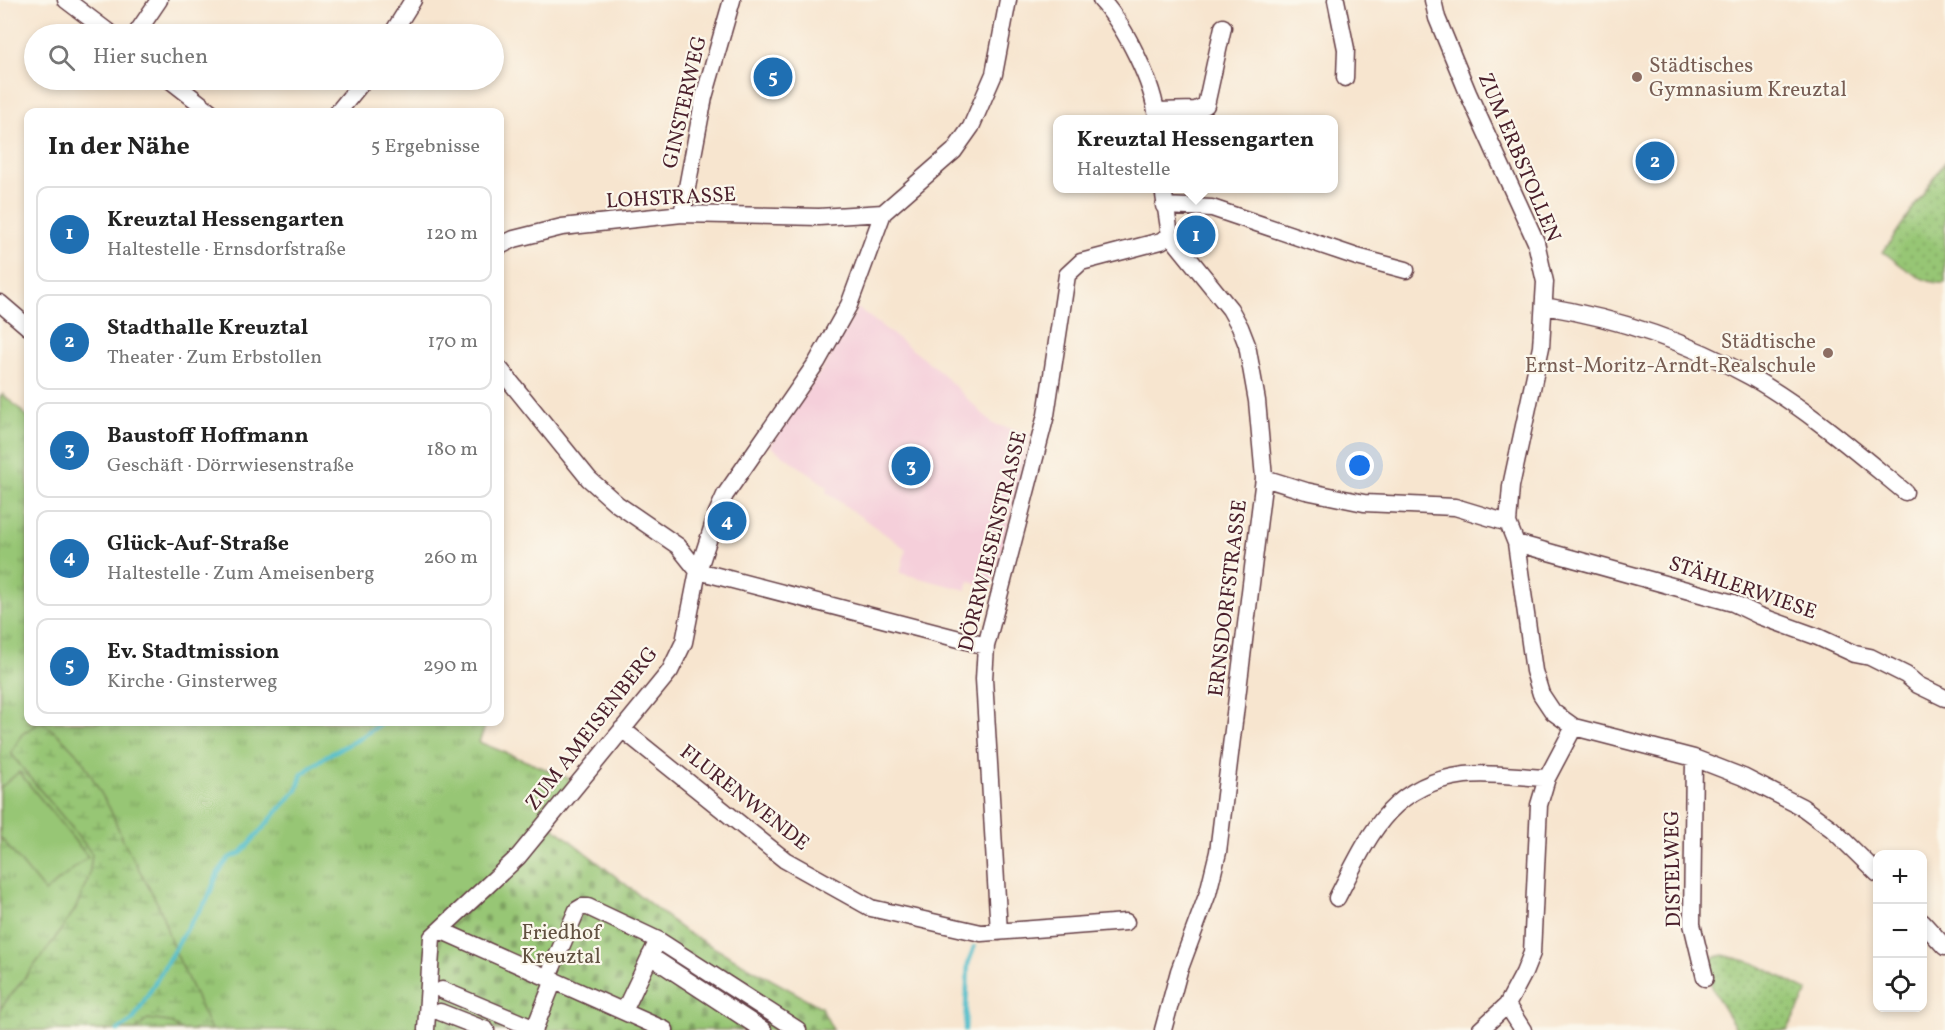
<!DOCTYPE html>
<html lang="de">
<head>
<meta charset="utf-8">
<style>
	body { margin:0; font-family:Vollkorn,serif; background:#f6f6f6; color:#222 }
	.controls { position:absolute; right:18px; bottom:18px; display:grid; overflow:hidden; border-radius:12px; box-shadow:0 3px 9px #0003 }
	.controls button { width:54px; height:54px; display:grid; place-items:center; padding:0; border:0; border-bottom:2px solid #e0e0e0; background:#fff; color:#222; font:30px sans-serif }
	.you { position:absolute; left:1360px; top:466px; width:21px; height:21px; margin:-15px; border:4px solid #fff; border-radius:50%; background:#1a73e8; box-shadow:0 0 0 9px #1a73e833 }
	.badge { display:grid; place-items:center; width:39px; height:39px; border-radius:50%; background:#1f6fb2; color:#fff; font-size:20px; font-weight:700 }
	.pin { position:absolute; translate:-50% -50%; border:3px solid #fff; box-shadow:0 2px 6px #0006 }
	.popup { position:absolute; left:1053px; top:115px; width:285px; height:78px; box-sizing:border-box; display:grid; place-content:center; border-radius:12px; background:#fff; filter:drop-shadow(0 2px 4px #0005); font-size:20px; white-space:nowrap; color:#767676 }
	.popup b { font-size:22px; color:#222 }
	.popup::after { content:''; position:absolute; left:50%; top:100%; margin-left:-12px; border:12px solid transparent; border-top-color:#fff }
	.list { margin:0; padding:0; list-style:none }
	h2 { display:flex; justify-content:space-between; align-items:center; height:78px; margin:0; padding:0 24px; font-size:26px }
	h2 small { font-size:20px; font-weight:400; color:#767676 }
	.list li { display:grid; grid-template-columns:39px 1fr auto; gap:18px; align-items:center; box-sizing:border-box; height:96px; margin:0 12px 12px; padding:0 12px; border:2px solid #e0e0e0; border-radius:12px }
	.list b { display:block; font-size:22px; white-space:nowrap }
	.list p { margin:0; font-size:20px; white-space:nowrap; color:#767676 }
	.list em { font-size:20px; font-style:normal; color:#767676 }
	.icon { flex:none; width:33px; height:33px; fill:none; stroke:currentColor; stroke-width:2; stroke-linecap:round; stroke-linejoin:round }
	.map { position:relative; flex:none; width:1945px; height:1030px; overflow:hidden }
	.search { position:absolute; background:#fff; box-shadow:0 3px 9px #0003; left:24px; top:24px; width:480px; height:66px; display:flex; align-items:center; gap:15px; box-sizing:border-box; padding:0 21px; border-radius:33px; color:#767676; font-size:22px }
	.panel { position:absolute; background:#fff; box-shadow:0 3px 9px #0003; left:24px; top:108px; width:480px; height:618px; border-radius:12px }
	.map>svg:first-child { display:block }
	.built { fill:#f5cfda }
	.grass { fill:url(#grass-tufts); stroke:#707250; stroke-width:1.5 }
	.wetland { fill:url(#wetland-marsh); stroke:#707250; stroke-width:1.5 }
	.cemetery { fill:url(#cemetery-stones); stroke:#707250; stroke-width:1.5 }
	.park { fill:url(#park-dots); stroke:#707250; stroke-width:1.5 }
	.pitch { fill:#97c675; stroke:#707250; stroke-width:1.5 }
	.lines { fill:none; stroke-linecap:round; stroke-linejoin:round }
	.stream { stroke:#50bdca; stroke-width:4.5 }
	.minor-casing { stroke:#643d44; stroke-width:19 }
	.minor { stroke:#fff; stroke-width:16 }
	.education-dot { fill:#8d6e63; stroke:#fbf7ec; stroke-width:2 }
	.labels { text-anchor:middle; stroke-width:4.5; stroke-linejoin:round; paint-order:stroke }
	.education-label { font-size:21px; fill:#785e54; stroke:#fbf7ec; text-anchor:start }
	.street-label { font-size:21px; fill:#4a1f2b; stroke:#fbf7ec }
	.park-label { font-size:21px; fill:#615141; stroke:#fbf7ec }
</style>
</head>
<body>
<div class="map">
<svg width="1945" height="1030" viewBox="0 0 1945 1030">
	<defs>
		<pattern id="grass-tufts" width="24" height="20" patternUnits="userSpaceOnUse" patternTransform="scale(1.5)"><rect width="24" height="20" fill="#97c675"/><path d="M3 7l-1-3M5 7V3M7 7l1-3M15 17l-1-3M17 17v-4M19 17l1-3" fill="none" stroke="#7da060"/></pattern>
		<pattern id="wetland-marsh" width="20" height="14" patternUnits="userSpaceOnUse" patternTransform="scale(1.5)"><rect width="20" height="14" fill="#97c675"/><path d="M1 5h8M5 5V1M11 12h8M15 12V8" fill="none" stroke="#7da060"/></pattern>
		<pattern id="cemetery-stones" width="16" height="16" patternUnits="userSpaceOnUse" patternTransform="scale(1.5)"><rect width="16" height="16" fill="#97c675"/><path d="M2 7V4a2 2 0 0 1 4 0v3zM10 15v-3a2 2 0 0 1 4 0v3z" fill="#7da060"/></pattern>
		<pattern id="park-dots" width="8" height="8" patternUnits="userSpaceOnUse" patternTransform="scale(1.5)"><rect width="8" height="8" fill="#97c675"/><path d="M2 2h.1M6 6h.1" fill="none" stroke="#7da060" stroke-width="1.8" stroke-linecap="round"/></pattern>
	</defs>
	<rect width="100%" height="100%" fill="#fbf7ec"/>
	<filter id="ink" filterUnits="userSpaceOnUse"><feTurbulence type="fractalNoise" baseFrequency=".0167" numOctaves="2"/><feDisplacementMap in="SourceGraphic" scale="12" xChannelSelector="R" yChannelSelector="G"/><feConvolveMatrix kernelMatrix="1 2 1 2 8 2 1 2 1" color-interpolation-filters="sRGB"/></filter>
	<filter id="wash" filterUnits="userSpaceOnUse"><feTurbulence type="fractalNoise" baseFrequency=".008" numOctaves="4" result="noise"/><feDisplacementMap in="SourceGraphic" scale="24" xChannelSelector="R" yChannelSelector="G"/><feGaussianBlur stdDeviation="1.35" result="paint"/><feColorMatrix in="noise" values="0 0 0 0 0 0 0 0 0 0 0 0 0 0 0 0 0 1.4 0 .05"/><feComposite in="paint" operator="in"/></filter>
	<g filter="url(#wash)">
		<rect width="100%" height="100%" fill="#f7e5cf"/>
		<path class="built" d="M858 308 935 367 993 424 1031 434 992 587 969 581 966 590 900 573 906 549 826 492 828 487 770 446 828 360Z"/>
		<path class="grass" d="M3 394 28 417V722H487L479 742 570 779 553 827 433 1030H0V397Z"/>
		<path class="wetland" d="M41 722 59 735 81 758 110 809 123 840 160 908 171 942 211 1030H181L169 1022 148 1019 136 1030H0V1009L48 948 75 910 89 876 92 854C67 819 36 788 11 753L22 734Z"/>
		<path class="cemetery" d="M553 827 686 932 821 1007 833 1030H433L440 938Z"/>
		<path class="park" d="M1945 162V283C1921 285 1902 265 1883 252Z
			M1723 955 1754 963 1808 991 1787 1030H1737C1729 1017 1704 981 1708 966 1709 963 1712 960 1713 958Z"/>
		<path class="pitch" d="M19 772 88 857 45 892 0 837V788Z"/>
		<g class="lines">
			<path class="stream" d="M118 1030 133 1020 189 925 207 900 218 873 229 858 241 853 277 812 297 790 302 774 326 756 359 739 383 722
				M965 1030 968 964 974 947"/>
		</g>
	</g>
	<g filter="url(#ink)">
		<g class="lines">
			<defs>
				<path id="minor" d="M66 0 111 34
					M1101 0C1125 26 1154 84 1157 119
					M1336 0 1346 49 1345 78
					M1433 0 1437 18 1468 93 1536 242 1545 282 1541 347 1511 486 1508 523 1516 543 1534 671 1541 694 1553 712 1574 727 1694 758 1743 777 1802 807 1832 829 1878 874
					M136 34 159 0
					M392 34 413 0
					M170 80 211 112
					M1157 111 1196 110 1206 105 1223 27
					M338 112 364 80
					M1163 188 1170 235 1230 309 1240 327 1247 345 1257 401 1264 478 1218 852 1208 893 1179 971 1163 1030
					M1164 206 1212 208 1357 257 1406 270
					M682 214 704 97 732 0
					M500 246 514 239 562 227 682 214 819 217 883 213
					M0 303 28 327
					M1544 306C1615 318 1688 342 1751 377 1807 409 1855 451 1905 492
					M500 369 589 479 617 504 678 546 698 571 986 646
					M1264 478 1306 491 1364 503 1455 507 1508 523
					M1516 543 1733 603 1760 616 1818 637 1855 654 1870 657 1906 675 1918 685 1945 698
					M622 729 785 860 871 908 981 933 1126 922
					M1694 758 1692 924 1705 978
					M1337 898C1368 838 1389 784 1465 775 1490 772 1522 777 1547 778
					M1922 922 1945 947
					M440 930 665 1030
					M999 932 984 679 986 646 1046 415 1067 275 1081 262 1161 241 1170 235
					M650 956 763 1030
					M548 977 577 910 582 907H588L658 940
					M442 990 535 1029
					M624 1011 658 940 798 1030
					M440 1012 486 1030
					M426 1030 432 937 518 857 670 671 684 642 698 571 717 513 725 495 817 362 849 305 883 213 954 151 971 127 994 74 1008 0
					M534 1030 554 980
					M1480 1030 1507 1005
					M1523 1030 1507 1005 1524 973 1532 953 1539 805 1547 778 1574 727"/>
			</defs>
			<use href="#minor" class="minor-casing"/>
			<use href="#minor" class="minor"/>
		</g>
	</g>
	<g class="education-dot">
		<circle cx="1637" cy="77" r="6"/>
		<circle cx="1828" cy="353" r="6"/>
	</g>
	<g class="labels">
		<g class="education-label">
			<text x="1649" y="72">Städtisches<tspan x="1649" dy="24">Gymnasium Kreuztal</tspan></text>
			<text x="1816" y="348" text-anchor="end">Städtische<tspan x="1816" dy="24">Ernst-Moritz-Arndt-Realschule</tspan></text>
		</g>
		<g class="street-label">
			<text transform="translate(684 102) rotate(-77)" y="7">GINSTERWEG</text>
			<text transform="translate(1520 157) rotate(67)" y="7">ZUM ERBSTOLLEN</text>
			<text transform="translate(671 197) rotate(-3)" y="7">LOHSTRASSE</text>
			<text transform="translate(992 541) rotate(-76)" y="7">DÖRRWIESENSTRASSE</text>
			<text transform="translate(1743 587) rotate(19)" y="7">STÄHLERWIESE</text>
			<text transform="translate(1227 598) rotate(-83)" y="7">ERNSDORFSTRASSE</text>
			<text transform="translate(591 728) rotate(-52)" y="7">ZUM AMEISENBERG</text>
			<text transform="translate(745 797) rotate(38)" y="7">FLURENWENDE</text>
			<text transform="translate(1672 869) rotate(-91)" y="7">DISTELWEG</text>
		</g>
		<g class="park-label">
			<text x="561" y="939">Friedhof<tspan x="561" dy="24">Kreuztal</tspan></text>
		</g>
	</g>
</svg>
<div class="controls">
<button>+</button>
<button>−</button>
<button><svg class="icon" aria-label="locate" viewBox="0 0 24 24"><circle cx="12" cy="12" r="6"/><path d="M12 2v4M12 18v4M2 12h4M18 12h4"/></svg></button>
</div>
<div class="you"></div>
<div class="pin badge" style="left:1196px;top:235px">1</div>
<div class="popup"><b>Kreuztal Hessengarten</b>Haltestelle</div>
<div class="pin badge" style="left:1655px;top:161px">2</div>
<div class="pin badge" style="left:911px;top:466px">3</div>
<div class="pin badge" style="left:727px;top:521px">4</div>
<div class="pin badge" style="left:773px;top:77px">5</div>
<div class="search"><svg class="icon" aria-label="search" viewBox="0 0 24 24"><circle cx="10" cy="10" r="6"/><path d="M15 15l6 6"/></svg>Hier suchen</div>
<section class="panel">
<h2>In der Nähe<small>5 Ergebnisse</small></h2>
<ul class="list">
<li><span class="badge">1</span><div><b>Kreuztal Hessengarten</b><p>Haltestelle · Ernsdorfstraße</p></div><em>120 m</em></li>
<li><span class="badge">2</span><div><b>Stadthalle Kreuztal</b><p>Theater · Zum Erbstollen</p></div><em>170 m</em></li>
<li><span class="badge">3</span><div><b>Baustoff Hoffmann</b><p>Geschäft · Dörrwiesenstraße</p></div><em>180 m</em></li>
<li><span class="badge">4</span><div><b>Glück-Auf-Straße</b><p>Haltestelle · Zum Ameisenberg</p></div><em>260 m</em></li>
<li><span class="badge">5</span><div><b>Ev. Stadtmission</b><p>Kirche · Ginsterweg</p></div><em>290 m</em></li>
</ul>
</section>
</div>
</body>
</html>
